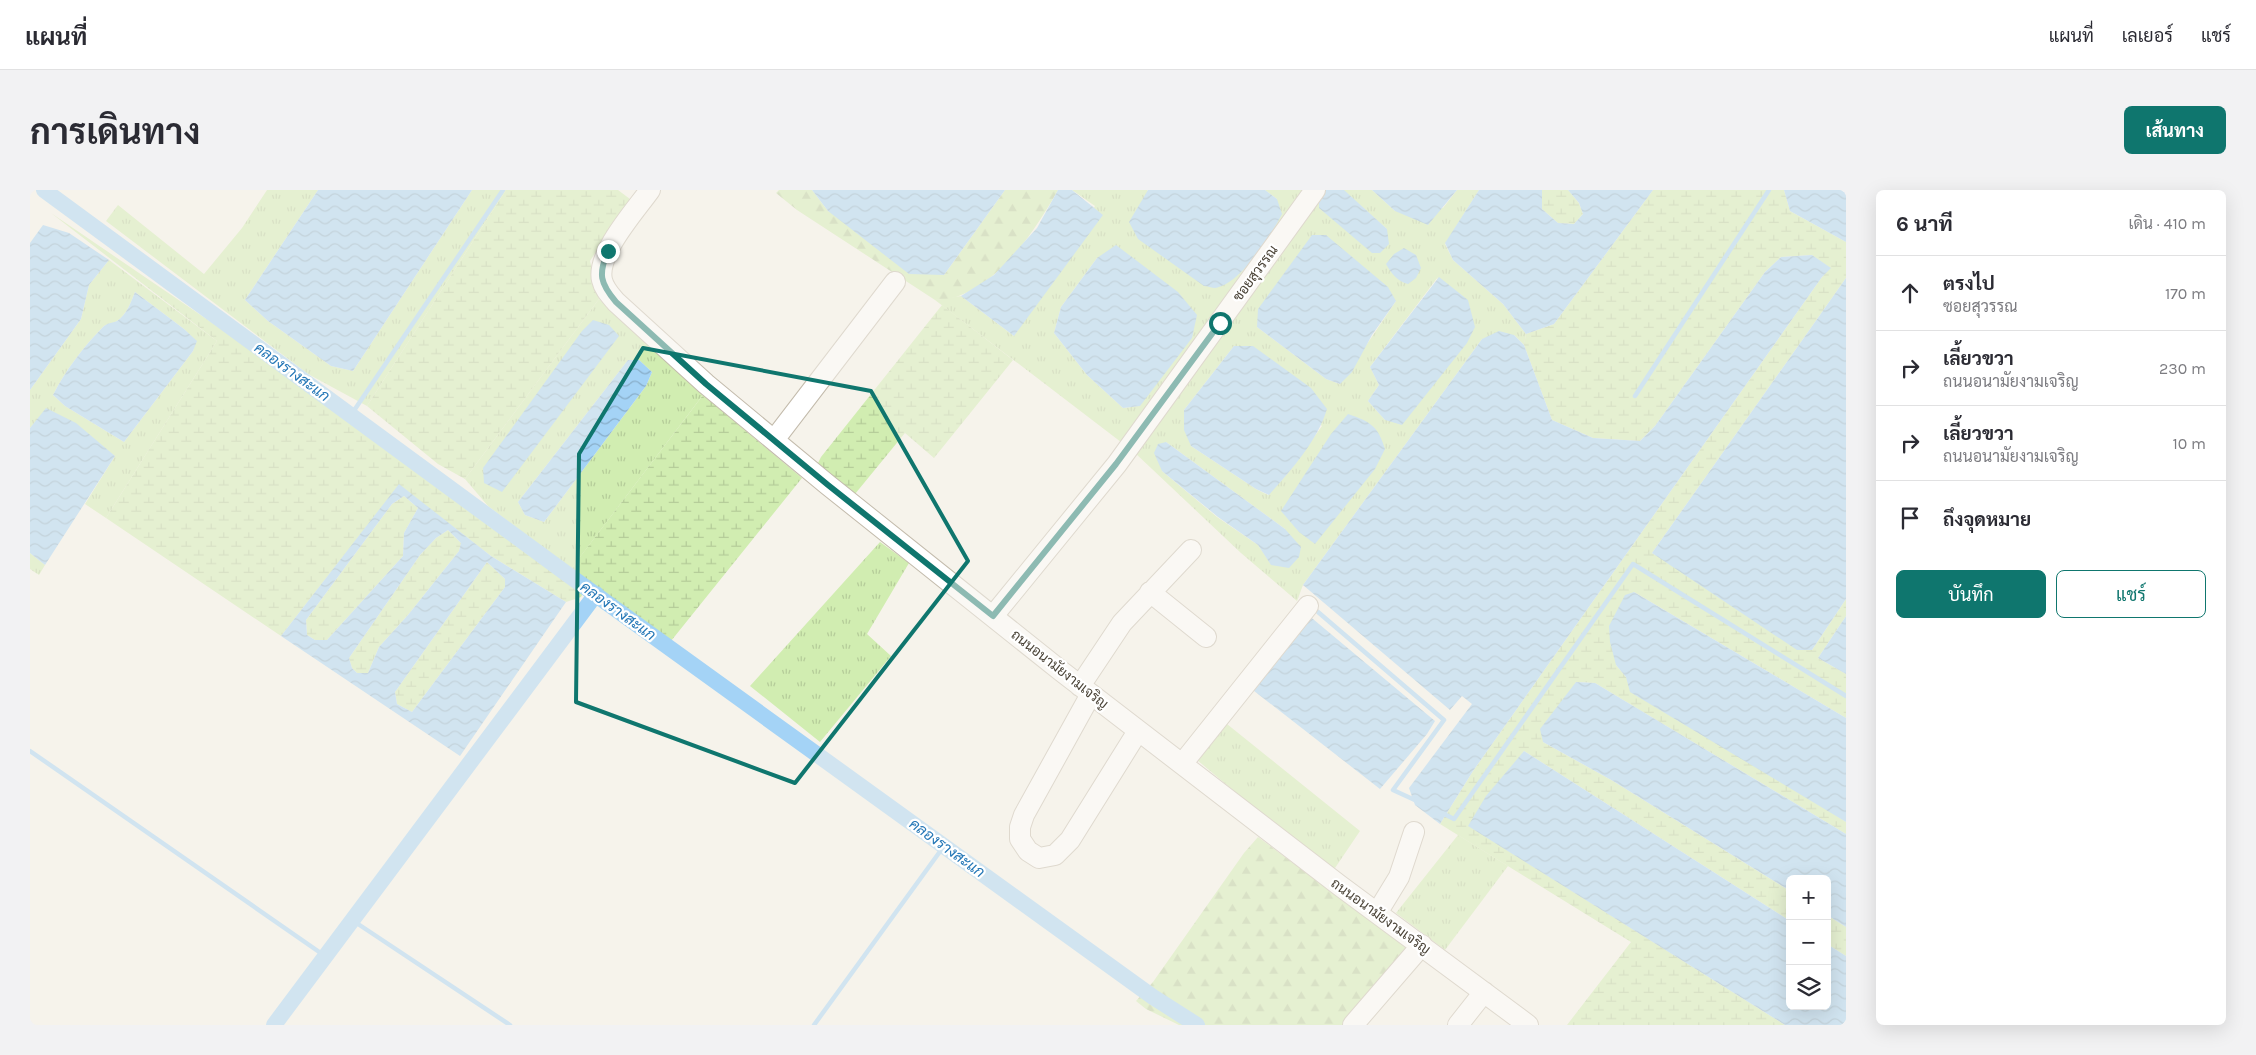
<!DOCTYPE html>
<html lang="th">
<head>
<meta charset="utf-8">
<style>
	body { margin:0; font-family:Karla,Sarabun,sans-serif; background:#f2f2f3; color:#2b2b33 }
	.controls { position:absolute; right:15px; bottom:15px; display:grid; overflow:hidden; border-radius:8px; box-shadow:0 5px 20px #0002 }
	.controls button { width:45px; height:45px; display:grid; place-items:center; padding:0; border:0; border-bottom:1px solid #e1e1e2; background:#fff; color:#2b2b33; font:25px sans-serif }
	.stop { position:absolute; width:15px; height:15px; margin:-11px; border:4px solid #0f766e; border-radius:50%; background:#fff }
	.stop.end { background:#0f766e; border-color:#fff; box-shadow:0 1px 5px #0008 }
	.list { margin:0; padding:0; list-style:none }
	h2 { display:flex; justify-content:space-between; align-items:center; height:65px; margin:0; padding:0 20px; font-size:21px }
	h2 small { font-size:16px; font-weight:400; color:#7c7c81 }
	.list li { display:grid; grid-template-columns:32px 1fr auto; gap:15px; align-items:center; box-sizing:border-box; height:75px; padding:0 20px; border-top:1px solid #e1e1e2 }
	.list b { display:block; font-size:19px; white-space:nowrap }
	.list p { margin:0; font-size:16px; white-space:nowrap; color:#7c7c81 }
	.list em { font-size:16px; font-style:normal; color:#7c7c81 }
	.actions { display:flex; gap:10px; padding:15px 20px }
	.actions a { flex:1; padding:11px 0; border:1px solid #0f766e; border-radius:8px; text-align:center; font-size:18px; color:#0f766e }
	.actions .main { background:#0f766e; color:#fff }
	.icon { flex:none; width:28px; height:28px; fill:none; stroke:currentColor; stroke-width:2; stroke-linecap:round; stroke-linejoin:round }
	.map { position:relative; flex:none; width:1816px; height:835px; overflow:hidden; border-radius:8px }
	header { display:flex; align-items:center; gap:30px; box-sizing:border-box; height:70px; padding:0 25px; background:#fff; border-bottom:1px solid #e1e1e2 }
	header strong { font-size:24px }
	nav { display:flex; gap:28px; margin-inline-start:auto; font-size:18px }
	.intro { display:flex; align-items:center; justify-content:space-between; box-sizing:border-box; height:120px; padding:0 30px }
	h1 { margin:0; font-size:35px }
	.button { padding:12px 22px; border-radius:8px; background:#0f766e; color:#fff; font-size:18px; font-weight:700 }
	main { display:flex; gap:30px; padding:0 30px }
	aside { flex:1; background:#fff; border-radius:8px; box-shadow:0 5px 20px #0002 }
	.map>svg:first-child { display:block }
	.grass { fill:url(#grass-tufts); fill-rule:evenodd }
	.forest { fill:url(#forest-firs) }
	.wetland { fill:url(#wetland-marsh) }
	.water { fill:url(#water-waves); fill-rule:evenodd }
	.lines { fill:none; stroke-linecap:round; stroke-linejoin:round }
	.stream { stroke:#a4d3f6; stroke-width:4.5 }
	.canal { stroke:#a4d3f6; stroke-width:16 }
	.minor-casing { stroke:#c3bbac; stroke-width:22 }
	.minor { stroke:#fff; stroke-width:20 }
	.route { stroke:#0f766e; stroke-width:6 }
	.marked { fill:none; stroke:#0f766e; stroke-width:4; stroke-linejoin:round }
	.labels { text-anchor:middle; stroke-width:4.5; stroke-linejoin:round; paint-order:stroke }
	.street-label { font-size:14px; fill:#4b4438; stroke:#fff }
	.water-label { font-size:15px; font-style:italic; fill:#2678b7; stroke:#fff }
</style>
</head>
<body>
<header>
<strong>แผนที่</strong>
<nav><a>แผนที่</a><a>เลเยอร์</a><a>แชร์</a></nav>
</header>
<div class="intro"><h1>การเดินทาง</h1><a class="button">เส้นทาง</a></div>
<main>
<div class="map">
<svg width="1816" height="835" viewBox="0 0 1816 835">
	<defs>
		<pattern id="grass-tufts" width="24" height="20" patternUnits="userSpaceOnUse" patternTransform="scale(1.25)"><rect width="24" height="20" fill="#d1edb1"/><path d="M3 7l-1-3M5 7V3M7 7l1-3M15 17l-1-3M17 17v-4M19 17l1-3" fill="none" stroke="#b5cc99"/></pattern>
		<pattern id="forest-firs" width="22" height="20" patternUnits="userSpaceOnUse" patternTransform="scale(1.25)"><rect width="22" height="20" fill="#d1edb1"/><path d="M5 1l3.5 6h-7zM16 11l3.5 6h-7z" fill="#b5cc99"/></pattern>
		<pattern id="wetland-marsh" width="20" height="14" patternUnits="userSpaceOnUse" patternTransform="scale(1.25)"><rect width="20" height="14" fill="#d1edb1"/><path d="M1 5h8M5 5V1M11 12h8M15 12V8" fill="none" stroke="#b5cc99"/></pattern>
		<pattern id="water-waves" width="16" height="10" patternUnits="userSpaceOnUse" patternTransform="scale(1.25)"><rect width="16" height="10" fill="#a4d3f6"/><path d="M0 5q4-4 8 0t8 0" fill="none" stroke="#88adc8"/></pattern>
	</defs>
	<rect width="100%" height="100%" fill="#f6f3eb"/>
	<path class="grass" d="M237 0H288L215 110 238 131 301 176 323 181 442 0H476L337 216 278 184 76 31 88 15 174 84 212 38Z
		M1042 0H1118L1117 1 1247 9 1235 0H1296L1289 8 1357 39 1313 0H1342L1365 21 1413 18 1427 0H1449L1415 54 1423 70 1473 114 1496 144 1494 155 1484 145 1452 149 1273 395 1267 411 1211 363 1104 262 905 110 931 106 984 146 1065 16ZM1067 68 1110 216 1093 218 1057 185 1024 143 1031 117ZM1408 87 1355 230 1338 211 1349 195 1340 177ZM1366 111 1310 194 1296 189 1227 137ZM1204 156 1292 236 1259 282 1238 305 1226 299 1161 256 1154 220ZM1136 252 1255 339 1241 374 1228 355 1187 327 1132 281Z
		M79 70 187 151 76 328 55 314 85 266 17 219 0 238V200L51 129 59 95ZM105 102 154 139 166 151 163 161 94 252 35 216 23 205C35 181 54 156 73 137 77 133 82 134 87 131 97 124 101 112 105 102Z
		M569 109 673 205 541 379 458 316 435 289ZM598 170H609L622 182 616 196 514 332 495 325 488 312Z
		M850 352 879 373 837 444 861 466 790 552 720 496Z
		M0 363 15 375 9 385 0 379Z
		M1192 530 1330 641 1305 678 1287 671 1160 564Z
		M1428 645 1478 676 1415 760 1366 723Z"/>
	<path class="forest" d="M749 0H782L798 21 914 85 975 0H1028C1006 39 974 88 931 105 924 109 913 109 905 110L767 20 746 3Z
		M1228 647 1378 758 1315 835H1149L1116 819 1106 811 1123 792 1214 663Z"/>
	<path class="wetland" d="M476 0H588L600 9 560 71 569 109 435 289 408 274 337 216Z
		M1512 0H1538L1549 13 1553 24 1544 34 1528 33 1512 19Z
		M1623 0H1754L1760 21 1816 52V88L1622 363 1782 460 1816 409V426L1788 468 1816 484V528L1604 402 1586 475 1596 487 1816 632V644L1565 493 1546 492 1513 552 1583 591 1760 701V731L1494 561 1439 636 1755 835H1537L1601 752 1410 634 1443 581 1792 87 1800 78 1782 65 1751 67 1735 82 1625 236 1610 251 1563 248 1522 230 1494 155 1496 144 1524 134Z
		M21 23 241 173 551 399 552 405 551 407 536 412 461 366 369 295 251 446 76 328 187 151Z
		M912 115 983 170 904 268 875 243 825 304 787 275 791 267Z
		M673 205 772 288 641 451 537 384Z
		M374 306 388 318 374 343 373 366 297 450H285L277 445 276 430 362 314Z
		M418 340 431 353 429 361 378 425 349 457 338 483H327L322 478 319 468 390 365 406 348Z
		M457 372 475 389V397L382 522 367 514 365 502Z
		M1797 725 1816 737V766L1797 754Z"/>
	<path class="water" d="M288 0H442L323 181 301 176 238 131 215 110Z
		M782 0H975L914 85 879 84 798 21Z
		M1028 0H1042L1073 25 984 146 931 106 964 85 1007 38Z
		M1118 0H1235L1247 9 1252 24C1241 45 1211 94 1185 98 1182 98 1177 96 1174 96L1108 49 1099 32Z
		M1296 0H1314L1357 39 1359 54 1350 63H1342L1289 18V8Z
		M1342 0H1427L1398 35 1365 21Z
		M1449 0H1512V19L1528 33 1544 34 1553 24 1549 13 1538 0H1623L1524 134 1496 144 1473 114 1423 70 1415 53Z
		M1754 0H1816V52L1760 21Z
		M13 35 39 43 79 70 59 95 51 129 0 200V53Z
		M1282 45H1296L1358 97 1366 111 1342 145 1322 182 1310 194 1296 189 1227 137 1228 119Z
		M1086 55 1148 102 1167 125 1162 148 1110 216 1093 218 1057 185 1024 143 1031 117 1067 68Z
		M1374 58 1386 65 1391 78 1386 88 1378 94C1367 91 1361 83 1356 74L1364 64Z
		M1782 65 1801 78 1792 87 1443 581 1410 634 1385 615 1379 598 1442 514 1432 506 1420 520 1273 395 1452 149 1469 141 1484 145 1494 155 1522 230 1563 248 1610 251 1625 236 1735 82 1751 67Z
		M1409 87 1438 110 1445 137 1437 153 1372 235 1355 230 1338 211 1349 195 1340 177Z
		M1816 88V409L1782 460H1767L1622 363Z
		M105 102 154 139 167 151 163 161 94 252 35 216 23 205C35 181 54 156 73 137 77 133 82 133 87 131 97 124 101 112 105 102Z
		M563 130 579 135 589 146 472 302 454 293 453 278 552 141Z
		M1204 156H1223L1281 198 1297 219C1287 252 1261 280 1239 305L1226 299 1161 256 1154 240V220Z
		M598 170H609L622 182 616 196 514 332 495 325 488 312Z
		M16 218 46 233 85 266 15 375 0 363V238Z
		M1318 224C1341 232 1348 236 1355 259L1345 279 1285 354 1269 342 1251 321 1301 244Z
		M1136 252 1255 339 1271 357 1269 367 1259 378 1241 375 1228 355 1188 327 1132 281 1124 263 1128 254Z
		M369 294 461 366 536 412 430 566 251 446ZM374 306 388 318 374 343 373 366 297 450H285L277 445 276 430 362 314ZM418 340 431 353 429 361 378 425 349 457 338 483H327L322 478 319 468 390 365 406 348ZM457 372 475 389V397L382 522 367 514 365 502Z
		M1604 402 1816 528V632L1600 502 1596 487 1586 475 1580 452 1579 436 1595 405Z
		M1277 424 1405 531 1397 544 1350 599 1219 497Z
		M1816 426V484L1788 468Z
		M1546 492 1565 493 1816 644V737L1797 725V689H1760V701L1583 591 1513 552 1510 539Z
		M1494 561 1760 731V816H1797V754L1816 766V835H1755L1438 636 1456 606Z"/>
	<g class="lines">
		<path class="stream" d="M1605 206 1739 0
			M321 225 473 0
			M1288 422 1414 530 1363 600 1387 611
			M0 561 295 766
			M1412 623 1424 629 1603 374 1816 506
			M322 730 480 835
			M784 835 914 656"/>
		<path class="canal" d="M14 0 537 384 1123 807 1167 835
			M244 835 566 404"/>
		<defs>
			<path id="minor" d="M620 0C605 21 566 64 572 90 574 99 580 105 586 112L676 194 798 295 1031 481 1309 695 1498 835
				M744 250 865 92
				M1120 402 1176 447
				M963 426 1087 274 1285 0
				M1050 496 1092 433 1161 360
				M1061 504 994 625 990 637V649L998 661 1009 668 1025 665 1040 650 1108 541
				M1152 574 1278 416
				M1347 723 1369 687 1384 642
				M1323 835 1392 755
				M1428 835 1454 802"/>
		</defs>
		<use href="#minor" class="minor-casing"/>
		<use href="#minor" class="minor"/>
	</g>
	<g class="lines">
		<path class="route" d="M578 61C568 84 570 93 586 112L676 194 798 295 963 426 1086 274 1190 133"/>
	</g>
	<path d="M0 0H1816V835H0ZM613 158 841 201 938 371 765 593 546 512 549 264Z" fill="#f6f3eb" fill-opacity=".55" fill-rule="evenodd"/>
	<path class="marked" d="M613 158 841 201 938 371 765 593 546 512 549 264Z"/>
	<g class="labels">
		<g class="street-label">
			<text transform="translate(1225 83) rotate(-54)" y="5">ซอยสุวรรณ</text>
			<text transform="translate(1030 479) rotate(38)" y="5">ถนนอนามัยงามเจริญ</text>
			<text transform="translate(1351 726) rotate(36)" y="5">ถนนอนามัยงามเจริญ</text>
		</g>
		<g class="water-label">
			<text transform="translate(262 182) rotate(36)" y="5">คลองรางสะแก</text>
			<text transform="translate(588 421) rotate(36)" y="5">คลองรางสะแก</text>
			<text transform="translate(917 658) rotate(36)" y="5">คลองรางสะแก</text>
		</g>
	</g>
</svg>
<div class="controls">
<button>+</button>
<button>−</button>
<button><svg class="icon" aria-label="layers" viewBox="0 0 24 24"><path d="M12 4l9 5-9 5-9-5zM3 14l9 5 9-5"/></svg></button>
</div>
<div class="stop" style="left:1190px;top:133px"></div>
<div class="stop end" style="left:578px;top:61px"></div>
</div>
<aside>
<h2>6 นาที<small>เดิน · 410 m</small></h2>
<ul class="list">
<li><svg class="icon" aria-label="ahead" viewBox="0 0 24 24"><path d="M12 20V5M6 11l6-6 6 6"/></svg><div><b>ตรงไป</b><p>ซอยสุวรรณ</p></div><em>170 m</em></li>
<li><svg class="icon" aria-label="right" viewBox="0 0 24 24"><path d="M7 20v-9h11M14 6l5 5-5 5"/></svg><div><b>เลี้ยวขวา</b><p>ถนนอนามัยงามเจริญ</p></div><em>230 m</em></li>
<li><svg class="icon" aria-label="right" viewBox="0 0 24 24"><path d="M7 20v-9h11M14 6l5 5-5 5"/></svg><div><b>เลี้ยวขวา</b><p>ถนนอนามัยงามเจริญ</p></div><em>10 m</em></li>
<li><svg class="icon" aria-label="arrive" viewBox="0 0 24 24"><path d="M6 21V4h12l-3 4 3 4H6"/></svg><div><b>ถึงจุดหมาย</b></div></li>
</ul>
<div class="actions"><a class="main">บันทึก</a><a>แชร์</a></div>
</aside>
</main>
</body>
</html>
